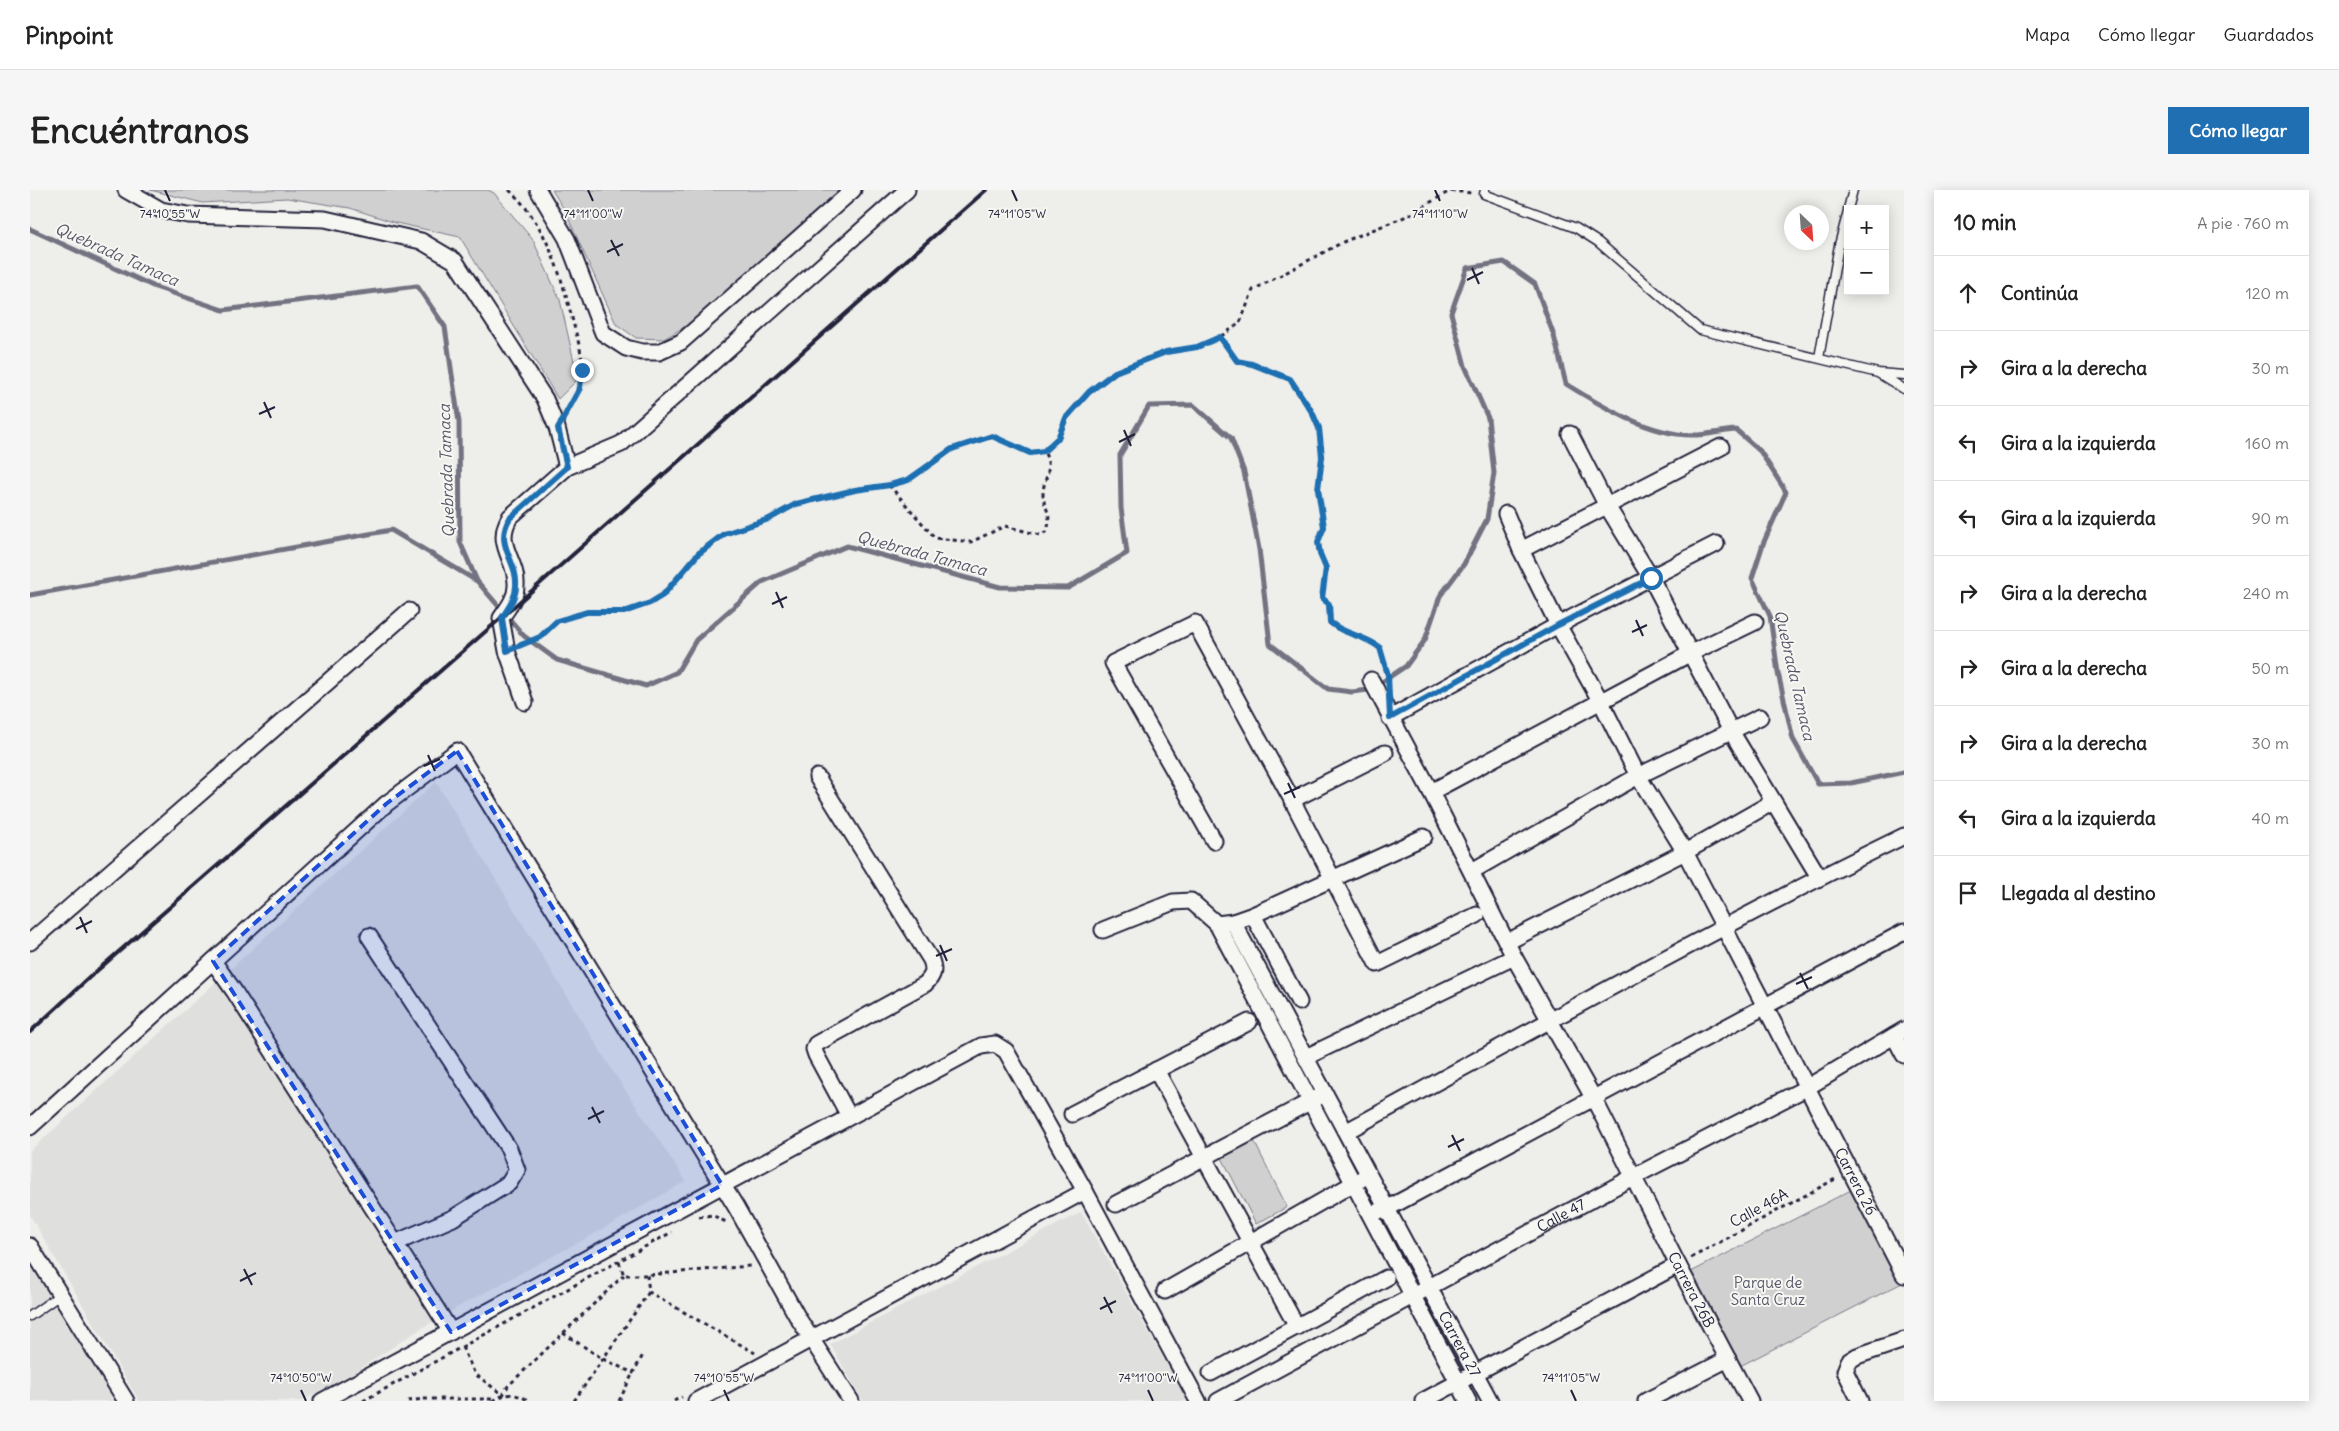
<!DOCTYPE html>
<html lang="es">
<head>
<meta charset="utf-8">
<style>
	body { margin:0; font-family:Delius,sans-serif; background:#f6f6f6; color:#222 }
	.controls { position:absolute; right:15px; top:15px; display:grid; overflow:hidden; border-radius:0px; box-shadow:0 2px 12px #0003 }
	.controls button { width:45px; height:45px; display:grid; place-items:center; padding:0; border:0; border-bottom:1px solid #e0e0e0; background:#fff; color:#222; font:25px sans-serif }
	.compass { position:absolute; left:1754px; top:15px; width:45px; height:45px; border-radius:50%; background:#fff; box-shadow:0 2px 12px #0003; rotate:155deg }
	.stop { position:absolute; width:15px; height:15px; margin:-11px; border:4px solid #1f6fb2; border-radius:50%; background:#fff }
	.stop.end { background:#1f6fb2; border-color:#fff; box-shadow:0 1px 5px #0008 }
	.list { margin:0; padding:0; list-style:none }
	h2 { display:flex; justify-content:space-between; align-items:center; height:65px; margin:0; padding:0 20px; font-size:21px }
	h2 small { font-size:16px; font-weight:400; color:#767676 }
	.list li { display:grid; grid-template-columns:32px 1fr auto; gap:15px; align-items:center; box-sizing:border-box; height:75px; padding:0 20px; border-top:1px solid #e0e0e0 }
	.list b { display:block; font-size:19px; white-space:nowrap }
	.list em { font-size:16px; font-style:normal; color:#767676 }
	.icon { flex:none; width:28px; height:28px; fill:none; stroke:currentColor; stroke-width:2; stroke-linecap:round; stroke-linejoin:round }
	.map { position:relative; flex:none; width:1874px; height:1211px; overflow:hidden; border-radius:0px }
	header { display:flex; align-items:center; gap:30px; box-sizing:border-box; height:70px; padding:0 25px; background:#fff; border-bottom:1px solid #e0e0e0 }
	header strong { font-size:24px }
	nav { display:flex; gap:28px; margin-inline-start:auto; font-size:18px }
	.intro { display:flex; align-items:center; justify-content:space-between; box-sizing:border-box; height:120px; padding:0 30px }
	h1 { margin:0; font-size:35px }
	.button { padding:12px 22px; border-radius:0px; background:#1f6fb2; color:#fff; font-size:18px; font-weight:700 }
	main { display:flex; gap:30px; padding:0 30px }
	aside { flex:1; background:#fff; border-radius:0px; box-shadow:0 2px 12px #0003 }
	.map>svg:first-child { display:block }
	.built { fill:#dfdfde }
	.green { fill:#d0d0d1; stroke:#797986 }
	.lines { fill:none; stroke-linecap:round; stroke-linejoin:round }
	.stream { stroke:#727281; stroke-width:5 }
	.service-casing { stroke:#22223b; stroke-width:11 }
	.minor-casing { stroke:#22223b; stroke-width:19 }
	.path { stroke:#22223b; stroke-width:3; stroke-dasharray:4 4; stroke-linecap:butt }
	.service { stroke:#f6f6f2; stroke-width:8 }
	.minor { stroke:#f6f6f2; stroke-width:15 }
	.rail { stroke:#22223b; stroke-width:4 }
	.route { stroke:#1f6fb2; stroke-width:6 }
	.marked { fill:#1d4ed8; fill-opacity:0.2; stroke:#1d4ed8; stroke-width:4; stroke-dasharray:10 6; stroke-linejoin:round }
	.ticks { fill:none; stroke:#22223b; stroke-width:2 }
	.labels { text-anchor:middle; stroke-width:4; stroke-linejoin:round; paint-order:stroke }
	.street-label { font-size:15px; fill:#22223b; stroke:#f6f6f2 }
	.park-label { font-size:15px; fill:#565668; stroke:#f6f6f2 }
	.water-label { font-size:16px; font-style:italic; fill:#575769; stroke:#f6f6f2 }
	.ticks-label { font-size:12px; text-anchor:middle; fill:#22223b; stroke:#f6f6f2; stroke-width:4; stroke-linejoin:round; paint-order:stroke }
</style>
</head>
<body>
<header>
<strong>Pinpoint</strong>
<nav><a>Mapa</a><a>Cómo llegar</a><a>Guardados</a></nav>
</header>
<div class="intro"><h1>Encuéntranos</h1><a class="button">Cómo llegar</a></div>
<main>
<div class="map">
<svg width="1874" height="1211" viewBox="0 0 1874 1211">
	<rect width="100%" height="100%" fill="#eeeeeb"/>
	<filter id="ink" filterUnits="userSpaceOnUse"><feTurbulence type="fractalNoise" baseFrequency=".02" numOctaves="2"/><feDisplacementMap in="SourceGraphic" scale="10" xChannelSelector="R" yChannelSelector="G"/><feConvolveMatrix kernelMatrix="1 2 1 2 8 2 1 2 1" color-interpolation-filters="sRGB"/></filter>
	<g filter="url(#ink)">
		<path class="built" d="M406 592 584 883 656 991 566 1043 435 1113 387 1141 328 1180 272 1211H109L0 1025V961Z
			M1051 1022 1157 1211H833L800 1154Z
			M0 1074 50 1147 83 1211H0Z"/>
		<path class="green" d="M120 0H458L464 3 503 50 530 110 548 189 528 209 430 47 366 33 320 18 257 8 173 13Z
			M522 0H816L659 134 634 149 606 148 586 134 535 21Z
			M1224 951 1257 1017 1226 1034 1192 968Z
			M1823 999 1872 1093 1708 1177 1659 1083Z"/>
		<g class="lines">
			<path class="stream" d="M0 39 125 97 193 120 387 96 415 137 429 232 430 352 447 391 494 446 527 470 616 496 647 482 666 450 732 392 817 356 970 397 1038 398 1097 363 1091 318 1090 265 1119 216 1163 215 1201 248 1214 282 1229 359 1240 454 1298 499 1322 502 1338 500
				M0 405 361 340 447 391
				M1352 492 1376 476 1395 450 1410 406 1434 374 1457 329 1464 283 1458 228 1435 176 1421 123 1437 78 1474 72 1505 94 1524 146 1536 194C1571 216 1621 246 1664 245 1677 245 1692 241 1706 240L1730 261 1756 302 1733 354 1722 388 1740 426 1748 483 1763 549 1788 594 1821 593 1874 582"/>
			<defs>
				<path id="service" d="M1455 0 1454 4 1546 38 1568 52 1670 140 1848 183 1874 185
					M1818 19 1823 0
					M1789 168 1809 55 1818 21
					M1848 183 1874 199
					M0 1126 30 1105"/>
				<g id="minor">
					<path d="M96 0 131 20 158 25 295 29 391 51 425 71 515 209 527 238 537 277"/>
					<path d="M508 0 537 49 573 143 596 158 612 162H629L651 152 823 0"/>
					<path d="M1540 244 1577 316 1621 388 1701 541 1789 687"/>
					<path id="s1" d="M1476 324 1491 360 1528 435 1571 512 1608 586 1655 662 1874 1085"/>
					<path d="M1491 360 1691 257"/>
					<path id="s2" d="M1341 490 1401 602 1484 767 1564 909 1648 1075 1720 1211"/>
					<path d="M495 512 477 461 471 428C478 418 486 408 486 396 488 370 463 355 480 327L537 277 591 254 877 0"/>
					<path d="M1360 528 1528 435 1686 354"/>
					<path d="M787 587 901 770C905 781 903 786 895 794L786 854 784 859 786 865 819 926"/>
					<path d="M1401 602 1661 463 1725 432"/>
					<path d="M1262 610 1355 563"/>
					<path d="M1184 651 1083 473 1165 433 1262 610 1347 774 1447 725"/>
					<path d="M1442 681 1608 586 1730 527"/>
					<path d="M1223 725 1269 812"/>
					<path id="s3" d="M1203 732 1460 1211"/>
					<path d="M1187 734 1438 1211"/>
					<path d="M1073 740 1143 712 1161 711 1187 734 1203 732 1223 725 1394 647"/>
					<path d="M339 746 479 959 487 980 479 993 423 1028 365 1053 421 1142"/>
					<path d="M0 752 379 421"/>
					<path d="M1477 752 1655 662 1743 612"/>
					<path d="M183 771 204 801 365 1053"/>
					<path d="M1864 846 1874 865"/>
					<path d="M1276 867 1484 767"/>
					<path d="M1126 880 1267 1137"/>
					<path d="M1042 924 1219 832"/>
					<path d="M0 937 356 614 427 561 706 1017 768 1128 821 1211"/>
					<path d="M1317 941C1501 841 1685 738 1874 646"/>
					<path d="M1086 1014 1287 908"/>
					<path d="M1340 1024 1358 1018 1874 742"/>
					<path d="M0 1056 96 1211"/>
					<path d="M1135 1101 1333 988"/>
					<path d="M1181 1183 1356 1088"/>
					<path d="M292 1211 951 856 965 854 976 861 1055 1001 1168 1211"/>
					<path d="M666 1211 1055 1001"/>
					<path id="s4" d="M1188 1211 1603 987 1776 898 1874 840"/>
					<path d="M1393 1211 1648 1075"/>
					<path d="M1616 1211 1698 1169"/>
					<path d="M1830 1211 1815 1181 1819 1171 1827 1166 1874 1150"/>
				</g>
			</defs>
			<use href="#service" class="service-casing"/>
			<use href="#minor" class="minor-casing"/>
			<path class="path" d="M479 0C516 33 530 82 542 128 546 145 553 163 552 180 552 197 544 209 536 223
				M1190 147 1207 171 1222 174 1260 189 1282 222 1289 238 1293 267 1288 299 1294 337 1288 352 1290 364 1296 378 1292 408 1299 414 1300 433C1315 446 1334 444 1350 458L1359 488
				M859 295 905 348 941 352 975 336 1010 345 1017 341C1023 320 1013 320 1013 303 1014 285 1024 282 1014 261
				M490 455 510 447 527 431 557 422H595L620 413 633 405 668 364 694 344 739 329 766 314 825 300 859 295 878 290 922 259 962 246 1000 263 1014 261 1028 248 1036 228 1059 202 1085 182 1116 169 1136 162 1167 157 1190 147 1210 133 1223 100 1313 52 1377 26 1420 1 1443 3
				M669 1027 682 1025 696 1032
				M1661 1068 1807 988
				M589 1072 594 1085H617L720 1076
				M617 1085 619 1102 725 1163
				M533 1143 573 1169 603 1183 613 1165
				M432 1157 445 1184 473 1205 478 1196 594 1085
				M333 1211 642 1042
				M378 1211 393 1209H464
				M463 1211C475 1202 487 1203 499 1211
				M544 1211 619 1102
				M589 1211 603 1183
				M644 1211 652 1207"/>
			<use href="#service" class="service"/>
			<use href="#minor" class="minor"/>
			<path class="rail" d="M0 842 61 786 471 428 956 0"/>
		</g>
	</g>
	<g class="lines" filter="url(#ink)">
		<path class="route" d="M552 180 550 198 528 238 537 277 480 328C463 355 488 370 486 396 486 408 478 418 472 428L477 461 510 447 527 431 557 422H594L620 413 633 405 668 364 694 344 739 329 766 314 825 300 860 295 878 290 922 259 962 246 1000 263 1014 261 1028 248 1036 228 1059 202 1085 182 1136 162 1167 157 1190 147 1207 171 1222 174 1260 189 1282 222 1289 238 1292 267 1288 299 1294 337 1288 352 1290 364 1296 378 1292 408 1299 414 1300 432C1315 446 1334 444 1350 458L1358 485 1360 528 1528 435 1621 388"/>
	</g>
	<path class="marked" d="M427 561 692 995 421 1142 183 771 356 614Z"/>
	<path class="ticks" d="M135 0 140 11M558 0 563 11M982 0 987 11M1405 0 1410 11M581 50 589 66M577 62 593 54M1442 78 1449 94M1437 90 1453 82M234 212 241 228M229 224 245 217M1094 240 1101 256M1089 252 1105 244M746 402 753 418M742 414 757 407M1606 430 1613 446M1602 442 1617 435M398 565 405 581M394 576 410 569M1258 593 1265 608M1254 604 1270 597M50 727 57 743M46 739 62 731M910 755 917 771M906 766 922 759M1770 783 1778 799M1766 794 1782 787M562 917 570 933M558 929 574 921M1422 945 1430 961M1418 957 1434 949M214 1079 222 1095M210 1091 226 1083M1074 1107 1082 1123M1070 1119 1086 1111M271 1200 276 1211M694 1200 699 1211M1118 1200 1123 1211M1541 1200 1546 1211"/>
	<g class="labels">
		<g class="street-label">
			<text dy="5" stroke="none"><textPath href="#s1" startOffset="754">Carrera 26</textPath></text>
			<text transform="translate(1729 1018) rotate(-29)" y="5">Calle 46A</text>
			<text dy="5" stroke="none"><textPath href="#s4" startOffset="390">Calle 47</textPath></text>
			<text dy="5" stroke="none"><textPath href="#s2" startOffset="689">Carrera 26B</textPath></text>
			<text dy="5" stroke="none"><textPath href="#s3" startOffset="479">Carrera 27</textPath></text>
		</g>
		<g class="park-label">
			<text x="1738" y="1098">Parque de<tspan x="1738" dy="17">Santa Cruz</tspan></text>
		</g>
		<g class="water-label">
			<text transform="translate(87 64) rotate(24)" y="6">Quebrada Tamaca</text>
			<text transform="translate(416 281) rotate(-92)" y="6">Quebrada Tamaca</text>
			<text transform="translate(892 363) rotate(15)" y="6">Quebrada Tamaca</text>
			<text transform="translate(1765 485) rotate(77)" y="6">Quebrada Tamaca</text>
		</g>
	</g>
	<g class="ticks-label">
		<text x="140" y="28">74°10'55"W</text>
		<text x="563" y="28">74°11'00"W</text>
		<text x="987" y="28">74°11'05"W</text>
		<text x="1410" y="28">74°11'10"W</text>
		<text x="271" y="1192">74°10'50"W</text>
		<text x="694" y="1192">74°10'55"W</text>
		<text x="1118" y="1192">74°11'00"W</text>
		<text x="1541" y="1192">74°11'05"W</text>
	</g>
</svg>
<div class="controls">
<button>+</button>
<button>−</button>
</div>
<svg class="compass" viewBox="-18 -18 36 36"><path d="M0-13l5 13h-10z" fill="#e53935"/><path d="M0 13l5-13h-10z" fill="#767676"/></svg>
<div class="stop" style="left:1621px;top:388px"></div>
<div class="stop end" style="left:552px;top:180px"></div>
</div>
<aside>
<h2>10 min<small>A pie · 760 m</small></h2>
<ul class="list">
<li><svg class="icon" aria-label="ahead" viewBox="0 0 24 24"><path d="M12 20V5M6 11l6-6 6 6"/></svg><div><b>Continúa</b></div><em>120 m</em></li>
<li><svg class="icon" aria-label="right" viewBox="0 0 24 24"><path d="M7 20v-9h11M14 6l5 5-5 5"/></svg><div><b>Gira a la derecha</b></div><em>30 m</em></li>
<li><svg class="icon" aria-label="left" viewBox="0 0 24 24"><path d="M17 20v-9H6M10 6l-5 5 5 5"/></svg><div><b>Gira a la izquierda</b></div><em>160 m</em></li>
<li><svg class="icon" aria-label="left" viewBox="0 0 24 24"><path d="M17 20v-9H6M10 6l-5 5 5 5"/></svg><div><b>Gira a la izquierda</b></div><em>90 m</em></li>
<li><svg class="icon" aria-label="right" viewBox="0 0 24 24"><path d="M7 20v-9h11M14 6l5 5-5 5"/></svg><div><b>Gira a la derecha</b></div><em>240 m</em></li>
<li><svg class="icon" aria-label="right" viewBox="0 0 24 24"><path d="M7 20v-9h11M14 6l5 5-5 5"/></svg><div><b>Gira a la derecha</b></div><em>50 m</em></li>
<li><svg class="icon" aria-label="right" viewBox="0 0 24 24"><path d="M7 20v-9h11M14 6l5 5-5 5"/></svg><div><b>Gira a la derecha</b></div><em>30 m</em></li>
<li><svg class="icon" aria-label="left" viewBox="0 0 24 24"><path d="M17 20v-9H6M10 6l-5 5 5 5"/></svg><div><b>Gira a la izquierda</b></div><em>40 m</em></li>
<li><svg class="icon" aria-label="arrive" viewBox="0 0 24 24"><path d="M6 21V4h12l-3 4 3 4H6"/></svg><div><b>Llegada al destino</b></div></li>
</ul>
</aside>
</main>
</body>
</html>
